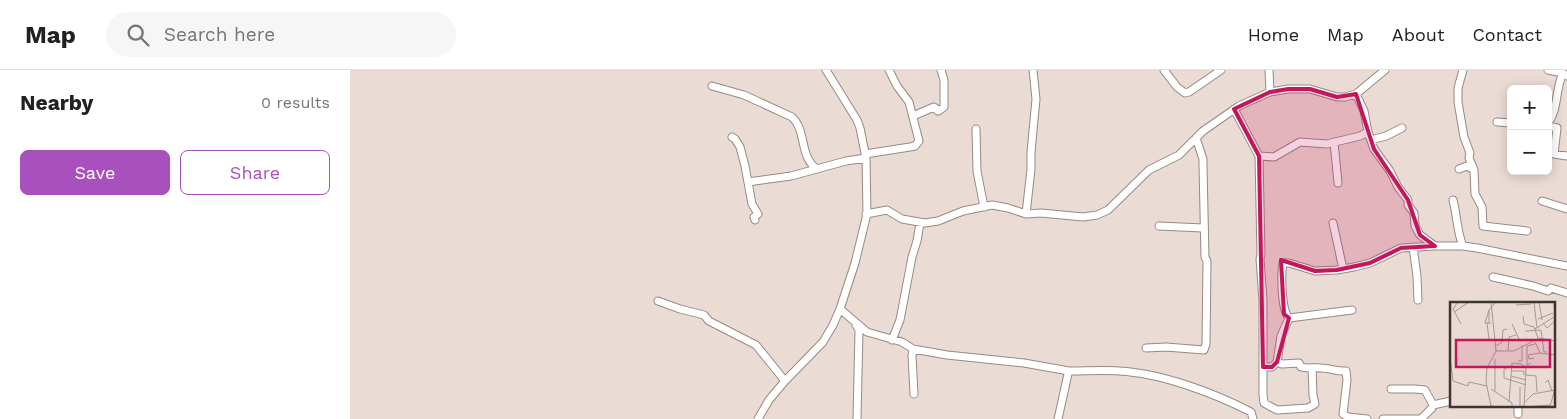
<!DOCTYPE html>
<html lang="en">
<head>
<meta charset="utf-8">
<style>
	body { margin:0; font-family:"Work Sans",sans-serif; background:#f6f6f6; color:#202124 }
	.controls { position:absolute; right:15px; top:15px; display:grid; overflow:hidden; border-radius:8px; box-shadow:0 2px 12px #0003 }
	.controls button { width:45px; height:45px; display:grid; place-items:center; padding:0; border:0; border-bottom:1px solid #e0e0e0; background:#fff; color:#202124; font:25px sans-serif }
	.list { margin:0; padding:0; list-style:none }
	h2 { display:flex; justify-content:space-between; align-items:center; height:65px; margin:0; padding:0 20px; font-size:21px }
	h2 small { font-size:16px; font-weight:400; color:#757577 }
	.actions { display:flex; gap:10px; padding:15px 20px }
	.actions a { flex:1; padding:11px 0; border:1px solid #a851be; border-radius:8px; text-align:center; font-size:18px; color:#a851be }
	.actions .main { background:#a851be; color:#fff }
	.icon { flex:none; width:28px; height:28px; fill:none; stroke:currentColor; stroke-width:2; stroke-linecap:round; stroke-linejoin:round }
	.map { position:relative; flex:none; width:1217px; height:349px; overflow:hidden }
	header { display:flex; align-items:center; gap:30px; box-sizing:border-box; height:70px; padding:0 25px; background:#fff; border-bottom:1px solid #e0e0e0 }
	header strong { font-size:24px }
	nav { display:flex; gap:28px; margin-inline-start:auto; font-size:18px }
	.search { width:350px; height:45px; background:#f6f6f6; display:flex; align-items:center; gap:12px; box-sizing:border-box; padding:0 18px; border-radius:28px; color:#757577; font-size:19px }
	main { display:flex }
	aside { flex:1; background:#fff }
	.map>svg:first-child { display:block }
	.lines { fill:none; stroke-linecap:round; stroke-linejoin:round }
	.minor-casing { stroke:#978983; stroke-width:9 }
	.minor { stroke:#fff; stroke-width:7 }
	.marked { fill:#c2185b; fill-opacity:0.2; stroke:#c2185b; stroke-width:4; stroke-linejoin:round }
	.inset-road { fill:none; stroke:#a59994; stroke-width:1 }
	.view { fill:#c2185b; fill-opacity:0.15; stroke:#c2185b; stroke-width:2.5 }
	.inset-edge { fill:none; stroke:#3c3633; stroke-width:2.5 }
</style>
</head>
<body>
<header>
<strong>Map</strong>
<div class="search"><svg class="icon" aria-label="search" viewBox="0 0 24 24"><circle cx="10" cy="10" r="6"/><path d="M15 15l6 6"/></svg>Search here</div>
<nav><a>Home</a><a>Map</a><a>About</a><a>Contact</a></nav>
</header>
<main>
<aside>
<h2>Nearby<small>0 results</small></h2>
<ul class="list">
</ul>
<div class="actions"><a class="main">Save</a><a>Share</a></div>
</aside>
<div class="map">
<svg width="1217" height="349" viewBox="0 0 1217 349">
	<rect width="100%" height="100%" fill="#ebdbd5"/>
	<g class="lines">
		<defs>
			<path id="minor" d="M814 0 827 17 835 23 839 22 871 0
				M919 0 920 22
				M1113 0 1108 18V32L1114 67 1120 83 1119 88 1124 100 1125 124 1132 137 1133 156 1177 161
				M1198 0 1213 3 1217 6
				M362 16 394 25 442 47C457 61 449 87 467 99
				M1006 24 1014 41 1018 62 1024 79 1040 101 1048 117 1058 130V135L1064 143 1065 156 1070 165 1085 176H1113L1127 178 1217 196
				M884 39 909 86
				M563 46 584 37 588 41 594 37V10L591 0
				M1147 52 1161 53
				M1198 53C1209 38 1205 19 1213 3
				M1198 56 1207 58 1204 84 1217 86
				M626 59 627 101 634 137
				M382 67 385 69 390 77 395 96 402 134 408 144 404 147 405 150
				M1021 70 1036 66 1052 58
				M984 72 988 113
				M515 84 560 77 565 76 569 71 559 32 547 16 539 0
				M1109 99 1117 96 1124 100
				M398 112 441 106 496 91 516 88
				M1103 130C1107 145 1107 163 1113 176
				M1192 131 1217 139
				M516 144 537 140 552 149 575 153 588 151 613 141 642 135 658 138 676 144 691 143 733 147 747 145 758 140 799 100 829 85 853 61 889 36 920 22 938 19H960L987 27H995L1006 24 1035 0
				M676 144 681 99V82L686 29 683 0
				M983 153 993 199
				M809 156 853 158
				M1063 177 1067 206 1068 230
				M1143 207 1183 216 1198 221 1201 218 1217 223
				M308 231 330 239 354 245 359 251 406 275 435 311
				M490 239 517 262 552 272 563 279 562 286 564 324
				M1002 240 939 248C931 240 931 204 933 193H939L965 201 987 200 1004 197 1020 193 1051 178 1085 176
				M506 255 509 260 507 349
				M542 270 550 250 562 187 567 171 570 153
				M796 278 816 277 854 280 856 274 857 191 855 187 853 96V89L846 68
				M563 279 597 285 674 293 719 301
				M927 292 931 266 939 248
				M913 297H922L927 292 932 294 949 293 951 297C958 299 964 297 971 298 980 298 987 302 996 301L997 310 993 344 998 347 1017 349
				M962 298 963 325 965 334 958 338 927 340 914 333 913 325V230L910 189 911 185 909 86 924 87 950 72 977 74 1010 66 1018 62
				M1041 319H1065L1075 320 1083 335 1082 338 1071 349
				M1083 335 1101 331
				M1168 335V344
				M408 349 419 330 435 311 473 272 483 255 490 239 505 193 517 144 516 88 510 58 507 50 476 0
				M708 349 718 304 719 301C736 301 753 300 769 301 811 303 864 323 901 342L903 349
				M1033 349H1072"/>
		</defs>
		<use href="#minor" class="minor-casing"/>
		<use href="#minor" class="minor"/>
	</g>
	<path class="marked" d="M938 19H960L987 27 1006 24 1024 79 1058 130 1070 165 1085 176 1051 178 1020 193 987 200 965 201 931 190 934 244 939 248 927 292 922 297H913L909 86 884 39 920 22Z"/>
	<g transform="translate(1100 232)">
		<rect width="105" height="105" fill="#ebdbd5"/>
		<path class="inset-road" d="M8 0 3 7 11 22M41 0 46 49 37 66 36 80 41 104 50 105M84 0 87 26M89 0 92 18M104 0 105 17M66 3 81 2M39 8 35 21H41M4 10 19 0M73 14 74 22 84 25 88 36M88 17 103 11M37 21 39 37M39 21V8L45 1M93 21 97 26 105 19M62 22 70 39 77 37M85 27 104 15M75 29 91 28 94 50H97M85 40 90 51 105 53M46 44 52 40 53 28 57 27M46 49H64L89 36 105 39M58 49 59 35 66 33M0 55 3 79 18 84M84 56 79 57 78 53 90 51M45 57V89M68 59H72V43M81 61 77 63V44L85 42M57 67H54V76L76 83M61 69H74V73M76 73 86 74 87 90M61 74 76 78M95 81 98 78 102 89M18 84 19 80 37 84M70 85V105M41 87 62 101V105M59 100 62 61 71 62 76 65 74 105M74 101 83 92 105 88M100 104 105 87M75 105 100 103"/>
		<path class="view" d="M6 38H100V65H6Z"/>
		<rect width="105" height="105" class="inset-edge"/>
	</g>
</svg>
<div class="controls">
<button>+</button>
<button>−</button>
</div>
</div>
</main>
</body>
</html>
